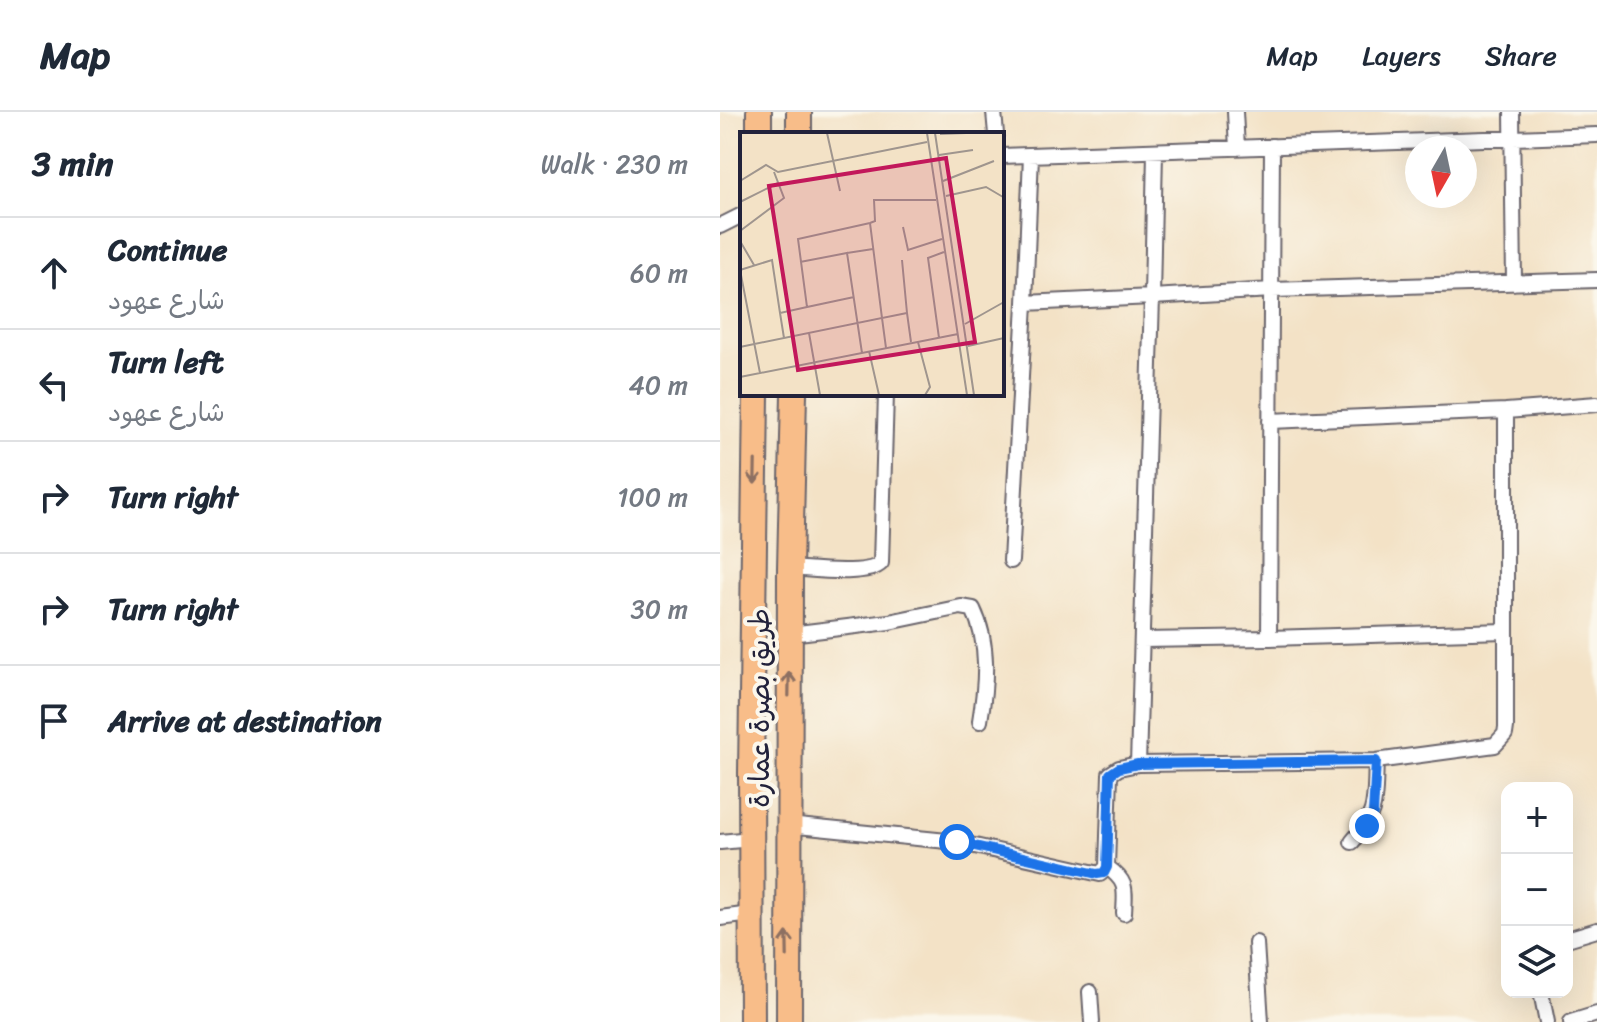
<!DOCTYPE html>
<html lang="en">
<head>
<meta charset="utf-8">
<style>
	body { margin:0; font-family:Sriracha,"Playpen Sans Arabic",sans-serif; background:#f2f2f3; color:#1f2937 }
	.controls { position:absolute; right:24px; bottom:24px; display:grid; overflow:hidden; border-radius:16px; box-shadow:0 8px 32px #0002 }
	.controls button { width:72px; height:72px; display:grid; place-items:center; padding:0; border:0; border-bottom:2px solid #e0e1e3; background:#fff; color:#1f2937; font:40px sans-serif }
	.compass { position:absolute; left:685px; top:24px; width:72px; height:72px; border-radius:50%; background:#fff; box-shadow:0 8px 32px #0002; rotate:189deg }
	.stop { position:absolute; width:24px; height:24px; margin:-18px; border:6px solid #1a73e8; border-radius:50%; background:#fff }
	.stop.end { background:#1a73e8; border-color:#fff; box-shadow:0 2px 8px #0008 }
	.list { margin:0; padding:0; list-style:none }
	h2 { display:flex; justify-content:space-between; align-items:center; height:104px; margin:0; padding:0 32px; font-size:34px }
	h2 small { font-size:26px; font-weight:400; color:#747a83 }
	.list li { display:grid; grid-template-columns:52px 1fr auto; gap:24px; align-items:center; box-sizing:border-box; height:112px; padding:0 32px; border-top:2px solid #e0e1e3 }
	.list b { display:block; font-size:30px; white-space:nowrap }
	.list p { margin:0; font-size:26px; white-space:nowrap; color:#747a83 }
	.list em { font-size:26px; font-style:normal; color:#747a83 }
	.icon { flex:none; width:44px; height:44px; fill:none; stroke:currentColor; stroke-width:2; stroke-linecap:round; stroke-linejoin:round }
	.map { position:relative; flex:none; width:877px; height:910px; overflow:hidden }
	header { display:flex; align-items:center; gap:48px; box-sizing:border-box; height:112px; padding:0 40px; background:#fff; border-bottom:2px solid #e0e1e3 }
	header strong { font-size:38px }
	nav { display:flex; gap:44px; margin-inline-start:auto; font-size:28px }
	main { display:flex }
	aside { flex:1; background:#fff }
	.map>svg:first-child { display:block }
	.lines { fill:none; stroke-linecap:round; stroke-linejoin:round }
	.street-casing { stroke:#6b656c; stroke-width:18 }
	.highway-casing { stroke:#6b656c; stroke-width:28 }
	.street { stroke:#fff; stroke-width:14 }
	.highway { stroke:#f8bd89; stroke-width:24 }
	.oneway { stroke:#8d7062 }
	.route { stroke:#1a73e8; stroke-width:10 }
	.labels { text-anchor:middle; stroke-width:8; stroke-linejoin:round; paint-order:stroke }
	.street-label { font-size:28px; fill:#22223b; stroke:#fbf7ec }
	.inset-road { fill:none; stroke:#9f958e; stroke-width:2 }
	.view { fill:#c2185b; fill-opacity:0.15; stroke:#c2185b; stroke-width:4 }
	.inset-edge { fill:none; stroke:#22223b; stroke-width:4 }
</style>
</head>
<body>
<header>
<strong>Map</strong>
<nav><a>Map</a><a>Layers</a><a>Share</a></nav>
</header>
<main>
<aside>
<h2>3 min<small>Walk · 230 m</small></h2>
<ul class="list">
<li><svg class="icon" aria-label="ahead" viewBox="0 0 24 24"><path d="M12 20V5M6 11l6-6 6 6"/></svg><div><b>Continue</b><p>شارع عهود</p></div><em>60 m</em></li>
<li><svg class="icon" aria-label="left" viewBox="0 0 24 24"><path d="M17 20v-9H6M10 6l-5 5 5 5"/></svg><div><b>Turn left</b><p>شارع عهود</p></div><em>40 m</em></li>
<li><svg class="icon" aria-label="right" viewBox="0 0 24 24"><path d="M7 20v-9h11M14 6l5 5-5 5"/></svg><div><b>Turn right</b></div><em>100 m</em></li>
<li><svg class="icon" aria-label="right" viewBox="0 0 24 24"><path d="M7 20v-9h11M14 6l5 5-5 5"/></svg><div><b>Turn right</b></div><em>30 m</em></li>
<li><svg class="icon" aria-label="arrive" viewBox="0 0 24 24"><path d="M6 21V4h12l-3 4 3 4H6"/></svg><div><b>Arrive at destination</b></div></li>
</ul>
</aside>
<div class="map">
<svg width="877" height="910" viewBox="0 0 877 910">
	<rect width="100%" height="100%" fill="#fbf7ec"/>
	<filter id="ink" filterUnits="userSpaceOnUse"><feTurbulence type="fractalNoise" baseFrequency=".0125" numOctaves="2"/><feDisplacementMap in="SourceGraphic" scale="16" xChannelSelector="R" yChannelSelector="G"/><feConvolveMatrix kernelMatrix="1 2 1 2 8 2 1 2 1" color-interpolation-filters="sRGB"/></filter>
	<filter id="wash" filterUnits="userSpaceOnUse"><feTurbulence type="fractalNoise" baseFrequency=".006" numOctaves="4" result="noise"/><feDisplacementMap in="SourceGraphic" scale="32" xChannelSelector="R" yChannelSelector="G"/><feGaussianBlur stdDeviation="1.8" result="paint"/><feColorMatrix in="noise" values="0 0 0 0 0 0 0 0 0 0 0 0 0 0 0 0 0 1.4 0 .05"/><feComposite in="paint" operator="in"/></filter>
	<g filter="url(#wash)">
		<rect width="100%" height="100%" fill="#f3e2c6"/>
	</g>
	<g filter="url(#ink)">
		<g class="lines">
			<defs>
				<path id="street" d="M274 0 276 22
					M515 0 517 36
					M792 0 794 171
					M552 34 549 526 785 519
					M311 43 305 191 432 185 435 39
					M282 44 877 23
					M0 114 22 103
					M786 299 877 292
					M550 309 786 299V615L785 622 775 633 656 649 418 652 432 185 552 178 877 168
					M291 449 305 191
					M70 456C90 457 148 465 161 451L166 282
					M70 522 169 510 241 495 253 497C270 532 266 573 260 609
					M422 528 549 526
					M68 713 237 730 380 762 387 755 390 662 399 656 418 652
					M0 730 31 727
					M632 730C659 700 654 688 656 649
					M387 755C408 770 405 777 404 801
					M0 806 31 802
					M847 827 877 818
					M536 831 541 910
					M370 880 372 910
					M821 880 827 910
					M851 910 877 902"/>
				<path id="highway" d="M39 22V0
					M79 22V0
					M32 910 31 661 36 282
					M69 910 70 456 74 282"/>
			</defs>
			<use href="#street" class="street-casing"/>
			<use href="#highway" class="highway-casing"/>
			<use href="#street" class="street"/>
			<use href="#highway" class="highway"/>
		</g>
		<defs><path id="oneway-shaft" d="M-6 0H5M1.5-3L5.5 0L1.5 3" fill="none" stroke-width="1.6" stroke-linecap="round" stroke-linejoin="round" transform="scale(2)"/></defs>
		<g class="oneway">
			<use href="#oneway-shaft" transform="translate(35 360) rotate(91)"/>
			<use href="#oneway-shaft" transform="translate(69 572) rotate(-89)"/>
			<use href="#oneway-shaft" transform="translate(67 832) rotate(-91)"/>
		</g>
	</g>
	<g class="lines" filter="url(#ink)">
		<path class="route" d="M237 730 377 762 384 761 387 755 390 662 399 656 418 652 656 649 653 702 647 714"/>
	</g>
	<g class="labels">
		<g class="street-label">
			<text transform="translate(39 596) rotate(-90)" y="10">طريق بصرة عمارة</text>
		</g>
	</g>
	<g transform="translate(20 20)">
		<rect width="264" height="264" fill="#f3e2c6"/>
		<path class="inset-road" d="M87 1 100 59M187 1 227 263M195 1 234 263M200 2 226 1M199 23 233 18M0 49 26 33 38 40 187 10M203 49 254 29M206 64 246 55 263 65M0 70 38 51M130 91 135 89 134 68H196M163 95 168 118 202 107M0 99 44 66 34 40M0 109 14 133M107 121 133 117M162 128 167 181M60 130 107 121 122 221M225 192 264 170M69 201 80 263M44 206 40 181 67 175M199 206 188 126 204 120M178 210 190 255 185 263M228 214 264 206M0 215 142 186 130 91 58 107 67 175 114 165M146 216 142 186 167 181 171 210M129 219 139 263M20 241 0 138 32 128 40 181M0 245 218 202"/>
		<path class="view" d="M206 26 235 210 58 238 29 54Z"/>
		<rect width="264" height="264" class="inset-edge"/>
	</g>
</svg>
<div class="controls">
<button>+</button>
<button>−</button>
<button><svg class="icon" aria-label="layers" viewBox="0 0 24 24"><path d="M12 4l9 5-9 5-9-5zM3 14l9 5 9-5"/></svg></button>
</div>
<svg class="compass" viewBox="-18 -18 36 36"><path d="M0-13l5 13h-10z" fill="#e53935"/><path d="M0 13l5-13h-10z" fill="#747a83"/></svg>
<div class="stop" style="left:237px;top:730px"></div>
<div class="stop end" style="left:647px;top:714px"></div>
</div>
</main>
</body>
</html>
